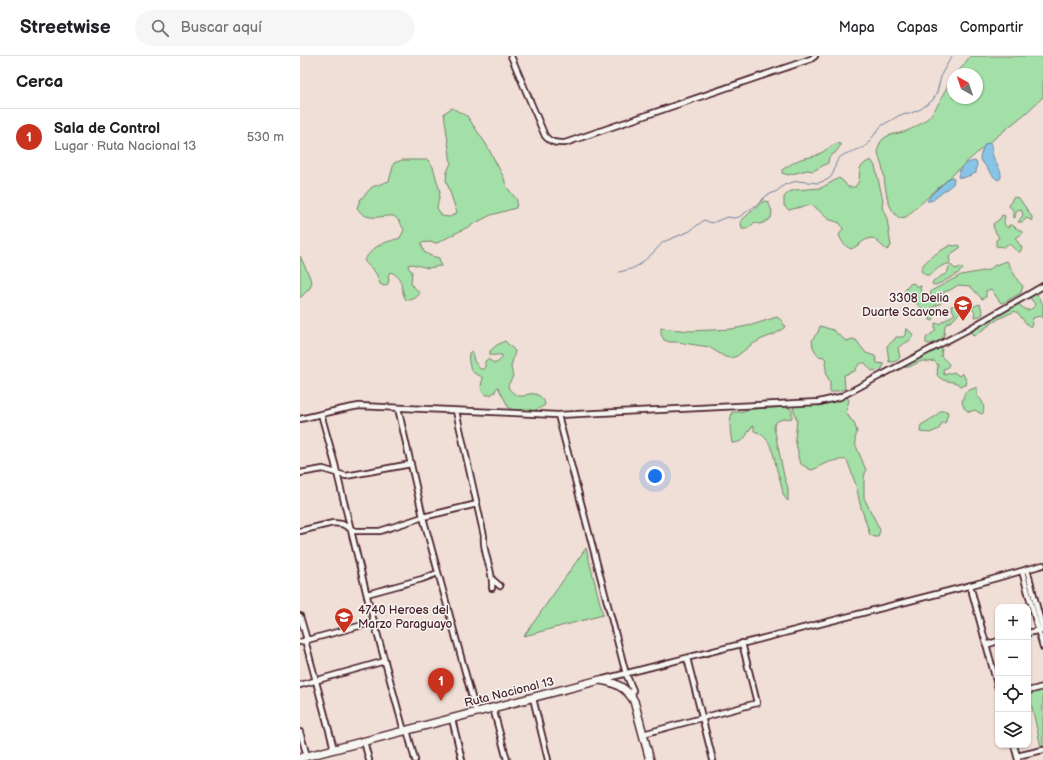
<!DOCTYPE html>
<html lang="es">
<head>
<meta charset="utf-8">
<style>
	body { margin:0; font-family:"Balsamiq Sans",sans-serif; background:#f6f6f6; color:#202124 }
	.controls { position:absolute; right:12px; bottom:12px; display:grid; overflow:hidden; border-radius:8px; box-shadow:0 1px 3px #0004 }
	.controls button { width:36px; height:36px; display:grid; place-items:center; padding:0; border:0; border-bottom:1px solid #e0e0e0; background:#fff; color:#202124; font:20px sans-serif }
	.compass { position:absolute; left:647px; top:12px; width:36px; height:36px; border-radius:50%; background:#fff; box-shadow:0 1px 3px #0004; rotate:320deg }
	.you { position:absolute; left:355px; top:420px; width:14px; height:14px; margin:-10px; border:3px solid #fff; border-radius:50%; background:#1a73e8; box-shadow:0 0 0 6px #1a73e833 }
	.badge { display:grid; place-items:center; width:26px; height:26px; border-radius:50%; background:#c8321e; color:#fff; font-size:13px; font-weight:700 }
	.pin { position:absolute; translate:-50% -33px; filter:drop-shadow(0 1px 2px #0008) }
	.pin::after { content:''; position:absolute; top:21px; width:14px; height:12px; background:inherit; clip-path:polygon(0 0,100% 0,50% 100%) }
	.list { margin:0; padding:0; list-style:none }
	h2 { display:flex; justify-content:space-between; align-items:center; height:52px; margin:0; padding:0 16px; font-size:17px }
	h2 small { font-size:13px; font-weight:400; color:#757577 }
	.list li { display:grid; grid-template-columns:26px 1fr auto; gap:12px; align-items:center; box-sizing:border-box; height:56px; padding:0 16px; border-top:1px solid #e0e0e0 }
	.list b { display:block; font-size:15px; white-space:nowrap }
	.list p { margin:0; font-size:13px; white-space:nowrap; color:#757577 }
	.list em { font-size:13px; font-style:normal; color:#757577 }
	.icon { flex:none; width:22px; height:22px; fill:none; stroke:currentColor; stroke-width:2; stroke-linecap:round; stroke-linejoin:round }
	.map { position:relative; flex:none; width:743px; height:704px; overflow:hidden }
	header { display:flex; align-items:center; gap:24px; box-sizing:border-box; height:56px; padding:0 20px; background:#fff; border-bottom:1px solid #e0e0e0 }
	header strong { font-size:19px }
	nav { display:flex; gap:22px; margin-inline-start:auto; font-size:14px }
	.search { width:280px; height:36px; background:#f6f6f6; display:flex; align-items:center; gap:10px; box-sizing:border-box; padding:0 14px; border-radius:22px; color:#757577; font-size:15px }
	main { display:flex }
	aside { flex:1; background:#fff }
	.map>svg:first-child { display:block }
	.green { fill:#a2e0a7; stroke:#768069 }
	.water { fill:#87c5e7; stroke:#6f839c }
	.lines { fill:none; stroke-linecap:round; stroke-linejoin:round }
	.stream { stroke:#6f839c; stroke-width:1 }
	.minor-casing { stroke:#4a1f2b; stroke-width:8 }
	.highway-casing { stroke:#4a1f2b; stroke-width:10 }
	.minor { stroke:#f6f6f2; stroke-width:4.5 }
	.highway { stroke:#f6f6f2; stroke-width:7 }
	.labels { text-anchor:middle; stroke-width:3; stroke-linejoin:round; paint-order:stroke }
	.poi-label { font-size:12px; fill:#4a1f2b; stroke:#f6f6f2; text-anchor:end }
	.street-label { font-size:12px; fill:#4a1f2b; stroke:#f6f6f2 }
</style>
</head>
<body>
<header>
<strong>Streetwise</strong>
<div class="search"><svg class="icon" aria-label="search" viewBox="0 0 24 24"><circle cx="10" cy="10" r="6"/><path d="M15 15l6 6"/></svg>Buscar aquí</div>
<nav><a>Mapa</a><a>Capas</a><a>Compartir</a></nav>
</header>
<main>
<aside>
<h2>Cerca<small></small></h2>
<ul class="list">
<li><span class="badge">1</span><div><b>Sala de Control</b><p>Lugar · Ruta Nacional 13</p></div><em>530 m</em></li>
</ul>
</aside>
<div class="map">
<svg width="743" height="704" viewBox="0 0 743 704">
	<rect width="100%" height="100%" fill="#f0dfd7"/>
	<filter id="ink" filterUnits="userSpaceOnUse"><feTurbulence type="fractalNoise" baseFrequency=".025" numOctaves="2"/><feDisplacementMap in="SourceGraphic" scale="8" xChannelSelector="R" yChannelSelector="G"/><feConvolveMatrix kernelMatrix="1 2 1 2 8 2 1 2 1" color-interpolation-filters="sRGB"/></filter>
	<g filter="url(#ink)">
		<path class="green" d="M670 0H743V41L726 57 679 95 606 161 599 162C585 150 586 131 583 114 581 105 575 96 580 87 586 76 599 79 609 74 638 61 638 44 653 21V42H677V18H656L663 10Z
			M152 52 167 60 186 88 204 122 206 130 217 144 216 152 191 159 137 187 129 186 121 187 124 196 131 200 139 202 141 210 128 212 112 208 108 209 109 213 112 215 111 228 120 237C116 243 112 244 106 244 100 234 104 220 90 216L88 220 89 224 88 228 84 230 80 228C78 221 76 216 71 212 68 209 66 208 64 204 77 187 81 188 100 182L104 174 100 166 94 160C79 159 67 167 57 152L60 144 72 131 89 125 94 107 102 104H128L133 111 140 136 137 152 142 160 150 161 157 157 146 124 147 116 151 107 144 57Z
			M538 87 541 89 535 97 529 101 528 107 513 115 507 114 488 119 482 117V114C486 111 499 103 504 102 510 101 514 101 519 98 526 95 531 89 538 87Z
			M571 104 575 110 583 144 582 151 587 163 591 190 587 194 573 182C564 182 559 190 551 193 544 190 542 186 539 179L543 173 540 167 528 163 514 150 508 149 489 154 484 150V141L489 136 495 134 521 132 539 122 544 126 548 131H555L559 125 560 112 565 107Z
			M713 141 719 142 732 161V165L727 162 722 166H718L723 159 722 155 720 153 716 155 715 162 713 161V154L709 150Z
			M465 145 468 146 472 155 471 162C466 165 460 171 455 166 451 170 448 174 442 173L441 167 442 164 462 146Z
			M702 159 705 160C704 165 703 169 708 172L709 169H712L722 176V178L715 182 722 192 720 196C715 196 713 189 708 188L704 191 696 190V184L699 182 694 173 693 168 700 163Z
			M651 189 654 190 659 189 661 191 651 198 649 201 650 205 649 208C641 208 636 215 629 219H626L621 215C622 204 642 194 651 189Z
			M0 200 12 226 10 232 0 242Z
			M707 205 718 225 723 230 721 237 703 247 700 246 691 233 686 235V241L682 243 670 230 658 229 650 234 644 236 641 247 631 252 630 255 634 262 633 265 630 264V260L615 246 607 244 603 237 610 228 613 227 618 231 621 230 620 233 624 242 630 244 631 235 661 219 689 214 695 209Z
			M651 209 655 213 661 211 663 213C660 217 640 228 635 229L632 228 633 225 647 217 649 211Z
			M734 238 737 239 743 248V262L739 260 733 262 731 271C723 267 723 261 715 255L698 263 674 280 672 278 671 275 685 265 717 247 726 254C731 254 734 252 735 248L731 243 730 239Z
			M665 246H668L672 251 680 248 683 258 680 260 675 261 674 260 675 257 672 252 666 256H660L654 263 645 269 644 280 637 286 629 288 626 287V282L635 275V267L639 268 655 258 651 251V250L660 249Z
			M477 261 482 265 485 271 475 278 462 283 451 289 437 300 431 302 425 301 409 291 377 286H370L364 284 361 278V272L390 275 432 273 452 269Z
			M520 270 533 274 546 285 553 283 556 284 566 297 575 300 577 307 584 308 582 313 572 315 565 307C560 306 557 311 555 315L544 319 545 333 533 336H530V326L527 320 525 307 526 304 524 301 518 300 513 291 512 284 518 276Z
			M606 272 613 278C611 288 604 285 598 292L600 301C597 306 594 306 589 306L587 290 594 284 596 281H603L605 279Z
			M205 285 215 295 211 311 213 321 208 329 209 333C212 336 217 341 223 340 225 340 227 338 229 338 236 336 245 342 245 349 236 356 218 359 209 352L198 331 196 333 195 336 190 339H187C179 335 181 329 183 322 180 319 177 319 174 317 169 313 168 303 169 297L172 295 174 305 180 313H183L185 311V305L188 303 194 307H197L202 302V299C197 298 195 300 190 299V295L197 289Z
			M640 291 642 293 641 300 649 308 647 312 643 313 644 319 654 316 659 320 661 318H663L667 326 666 329 661 330C652 322 645 329 637 319L638 309 634 305 628 306C620 301 612 314 602 311Z
			M677 331V340C683 344 685 351 683 357L681 358 675 354 669 356 664 352 662 346 665 336Z
			M547 341 549 344 546 356 551 364 554 366 557 376 555 383 556 390 566 414 564 422V442L580 474 578 481H575L570 479 560 448 556 429 547 404C540 403 531 405 524 408 519 410 517 413 511 414L501 408 498 402V396L495 383 497 364 493 352 496 350 505 348 520 350Z
			M487 351 490 352 492 355V362C485 363 474 363 474 371L484 420 488 432V445C482 440 483 435 481 428 480 422 477 416 476 410 473 395 470 380 454 375V369C444 377 449 386 432 387 430 376 429 367 432 356H439L453 353Z
			M640 355H647L648 358 645 367H642L639 373 630 377 620 376 621 369 636 360Z
			M286 492 303 559 224 580Z
			M743 633V690L741 691 729 638Z"/>
		<path class="water" d="M690 87C693 92 691 95 693 100 695 108 702 113 701 122L698 124 694 121 680 103C680 98 683 93 685 88Z
			M675 105 677 107 676 117 663 122 658 121C659 111 666 106 675 105Z
			M651 121 654 123 653 128 633 144 630 145H627L631 139Z"/>
		<g class="lines">
			<path class="stream" d="M319 216 331 213 339 209 353 197 363 186 390 175 404 164 412 167 427 161 433 162 439 161 458 148 466 140 477 135 484 129 497 125 518 127 527 124 531 121 534 115 536 107 539 102 545 98 565 91 581 70 600 59 609 58 621 53 633 44 637 36 642 17 652 0"/>
			<defs>
				<path id="minor" d="M211 0 245 80C251 87 256 87 265 87L511 3 515 0
					M98 352 123 461 176 656
					M156 355 184 480C182 498 194 514 192 532
					M21 358 35 408 37 417 68 544 104 675
					M258 359 326 618 333 634 332 641
					M0 363 43 353 59 350 258 359 519 346 540 341 667 274 743 230
					M0 417 23 413 46 420 111 408
					M0 475 33 467 42 468 55 475H80L123 461 177 448
					M727 513 743 574
					M722 515 743 591
					M193 524 200 530
					M670 529 698 632
					M67 538 122 523 138 517
					M0 560 7 584
					M728 577 741 574
					M5 584 34 693
					M0 586 74 566
					M686 589 698 585
					M387 602 413 704
					M304 623 668 530 743 509
					M0 629 85 605
					M728 635 743 631
					M233 642 248 704
					M193 652 207 704
					M152 663 162 704
					M107 674 115 704
					M0 676 7 700
					M343 678 457 647 442 587
					M64 685 69 704
					M714 689 718 704
					M717 700 743 694"/>
				<path id="highway" d="M0 702 300 624C315 626 327 632 334 645L350 704"/>
			</defs>
			<use href="#minor" class="minor-casing"/>
			<use href="#highway" class="highway-casing"/>
			<use href="#minor" class="minor"/>
			<use href="#highway" class="highway"/>
		</g>
	</g>
	<defs>
		<symbol id="school-pin" viewBox="-11 -11 22 30"><path d="M0 17L-7.5 6A9.5 9.5 0 1 1 7.5 6Z" fill="#c8321e" stroke="#f6f6f2"/><path d="M0-5L7-2L0 1L-7-2ZM-4 1L0 2.5L4 1V4Q0 6-4 4Z" fill="#fff"/></symbol>
	</defs>
	<g fill-rule="evenodd">
		<use href="#school-pin" x="652" y="238" width="22" height="30"/>
		<use href="#school-pin" x="33" y="550" width="22" height="30"/>
	</g>
	<g class="labels">
		<g class="poi-label">
			<text x="649" y="246">3308 Delia<tspan x="649" dy="14">Duarte Scavone</tspan></text>
			<text x="58" y="558" text-anchor="start">4740 Heroes del<tspan x="58" dy="14">Marzo Paraguayo</tspan></text>
		</g>
		<g class="street-label">
			<text transform="translate(209 636) rotate(-14)" y="4">Ruta Nacional 13</text>
		</g>
	</g>
</svg>
<div class="controls">
<button>+</button>
<button>−</button>
<button><svg class="icon" aria-label="locate" viewBox="0 0 24 24"><circle cx="12" cy="12" r="6"/><path d="M12 2v4M12 18v4M2 12h4M18 12h4"/></svg></button>
<button><svg class="icon" aria-label="layers" viewBox="0 0 24 24"><path d="M12 4l9 5-9 5-9-5zM3 14l9 5 9-5"/></svg></button>
</div>
<svg class="compass" viewBox="-18 -18 36 36"><path d="M0-13l5 13h-10z" fill="#e53935"/><path d="M0 13l5-13h-10z" fill="#757577"/></svg>
<div class="you"></div>
<div class="pin badge" style="left:141px;top:645px">1</div>
</div>
</main>
</body>
</html>
